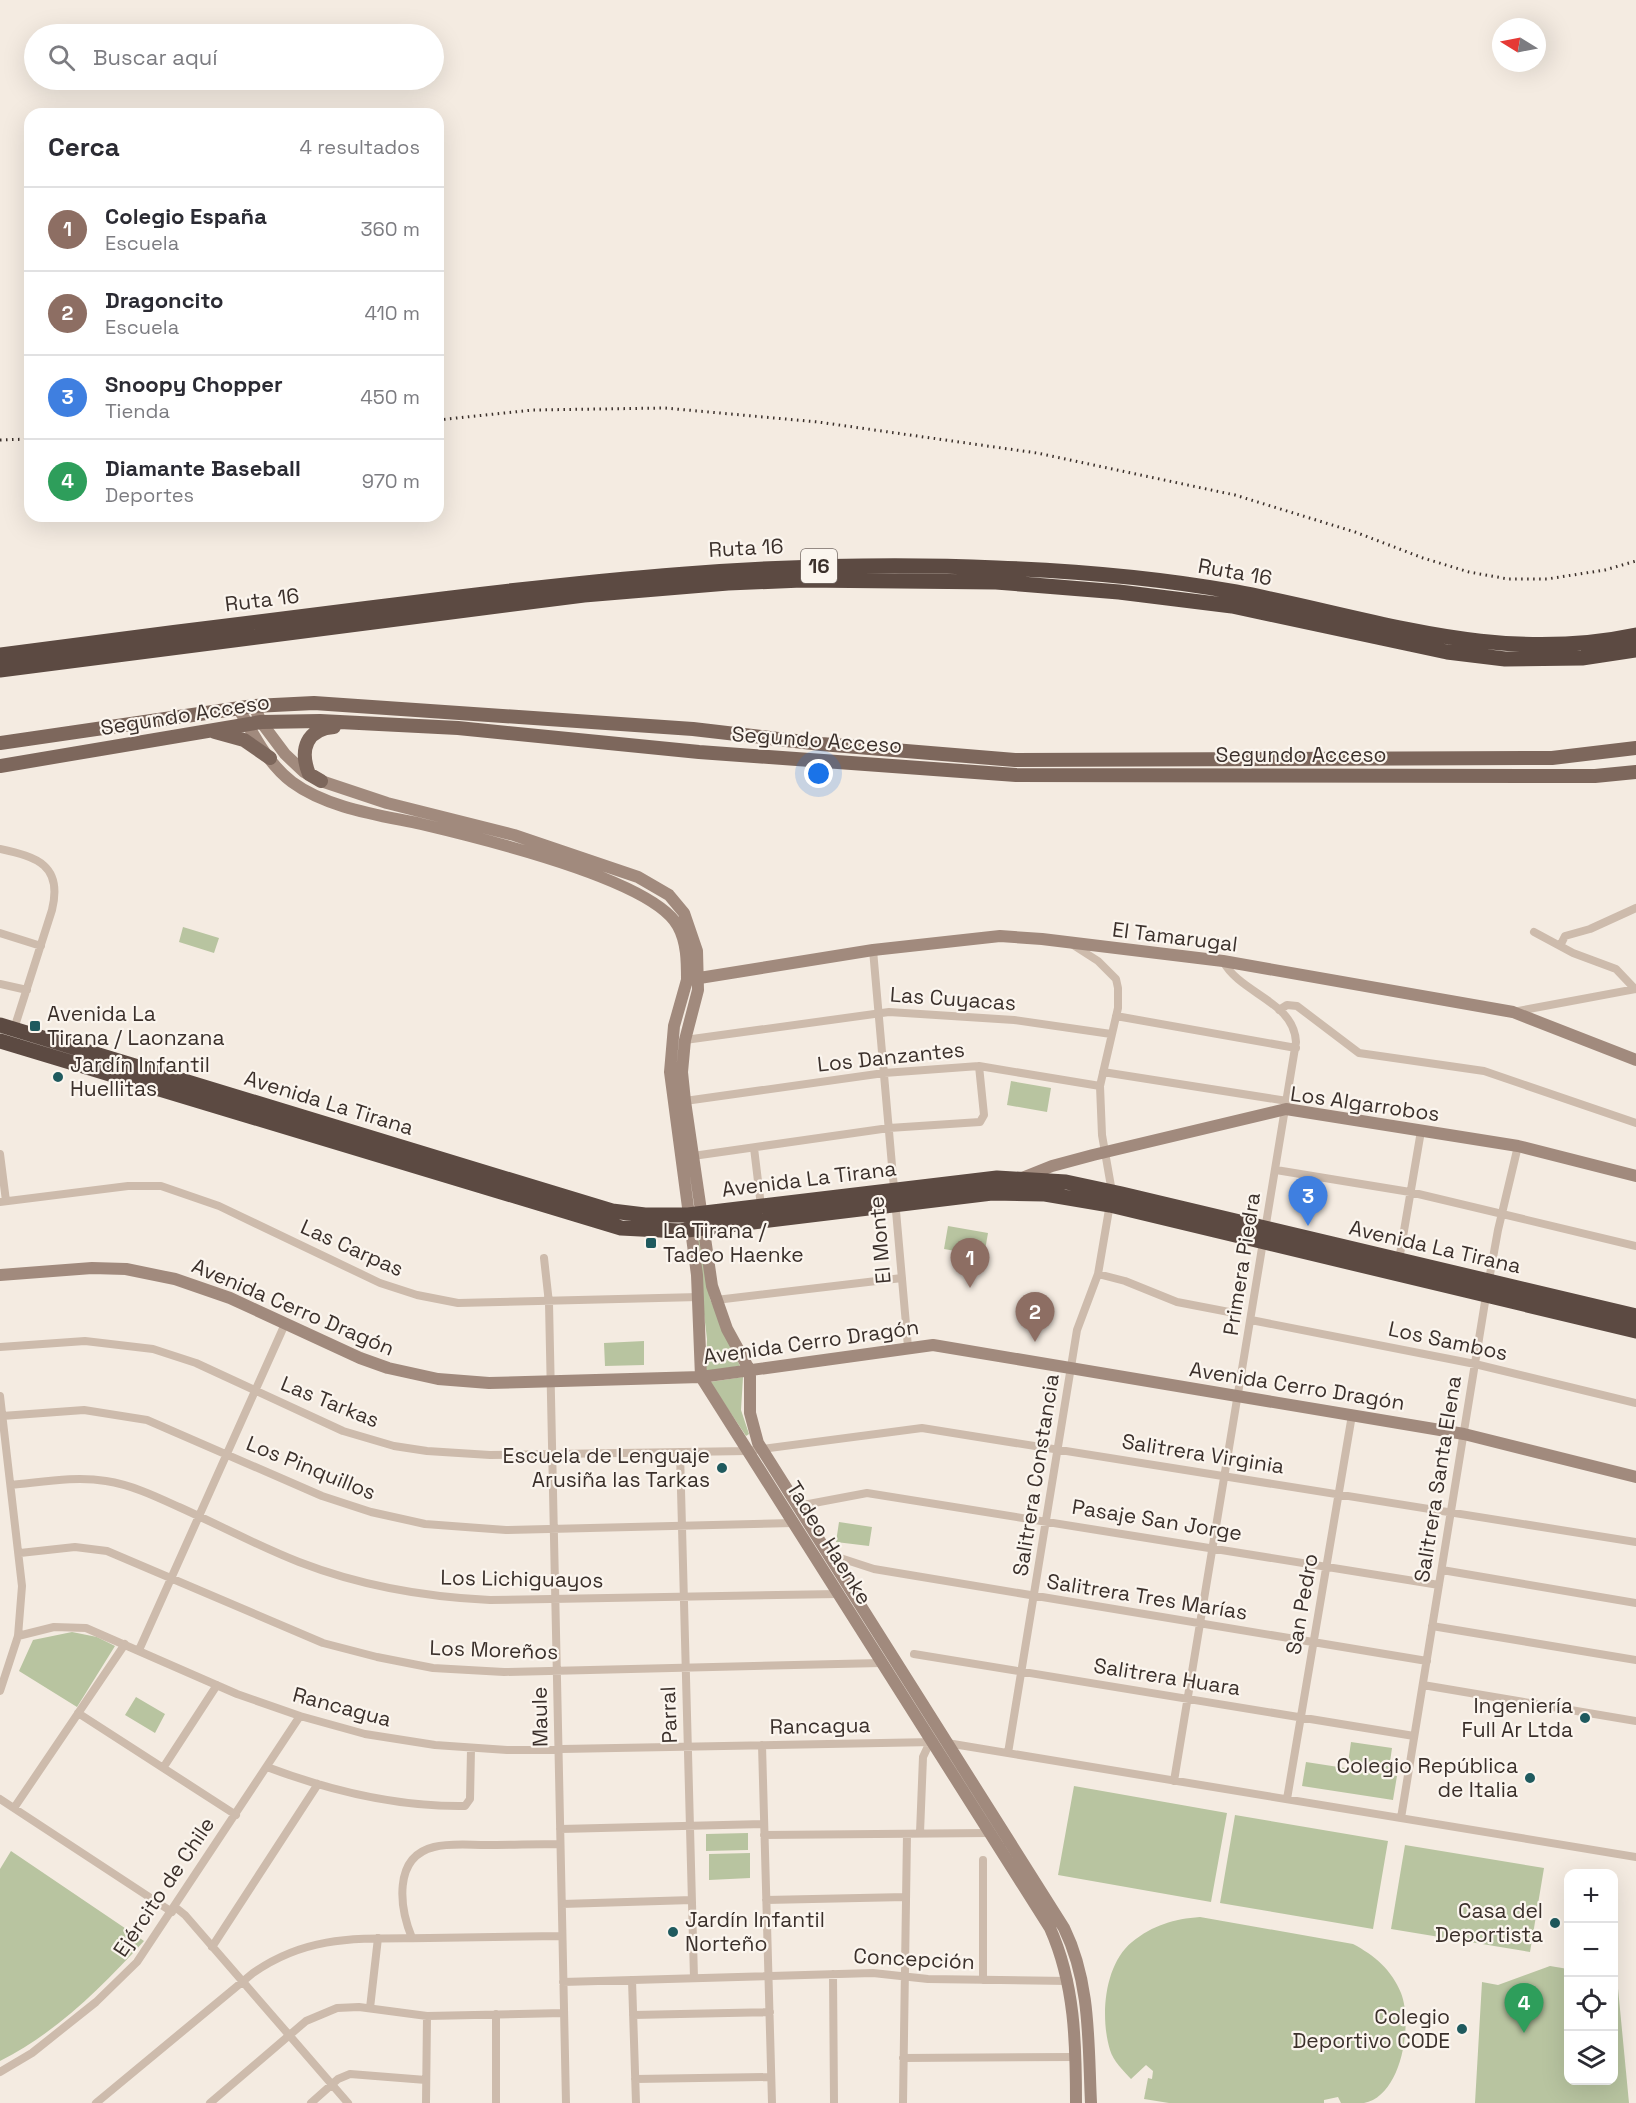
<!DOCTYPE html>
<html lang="es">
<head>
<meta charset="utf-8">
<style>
	body { margin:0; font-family:"Space Grotesk",sans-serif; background:#f2f2f3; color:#2b2b33 }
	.controls { position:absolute; right:18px; bottom:18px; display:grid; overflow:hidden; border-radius:12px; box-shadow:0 6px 24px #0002 }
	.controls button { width:54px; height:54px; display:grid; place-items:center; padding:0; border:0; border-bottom:2px solid #e1e1e2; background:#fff; color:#2b2b33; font:30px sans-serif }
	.compass { position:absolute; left:1492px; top:18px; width:54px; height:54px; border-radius:50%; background:#fff; box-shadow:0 6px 24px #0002; rotate:280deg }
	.you { position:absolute; left:819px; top:774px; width:21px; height:21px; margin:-15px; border:4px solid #fff; border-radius:50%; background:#1a73e8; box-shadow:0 0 0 9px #1a73e833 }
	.badge { display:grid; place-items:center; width:39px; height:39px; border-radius:50%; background:#7c3aed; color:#fff; font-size:20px; font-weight:700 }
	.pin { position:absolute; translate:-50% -50px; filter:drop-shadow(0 2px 3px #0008) }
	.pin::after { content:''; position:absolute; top:32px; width:21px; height:18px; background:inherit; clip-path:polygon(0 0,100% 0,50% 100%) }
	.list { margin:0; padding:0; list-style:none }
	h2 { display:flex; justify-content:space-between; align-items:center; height:78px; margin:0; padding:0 24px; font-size:26px }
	h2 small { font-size:20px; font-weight:400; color:#7c7c81 }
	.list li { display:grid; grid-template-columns:39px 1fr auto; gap:18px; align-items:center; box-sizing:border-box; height:84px; padding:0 24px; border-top:2px solid #e1e1e2 }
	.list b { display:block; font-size:22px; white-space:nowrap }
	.list p { margin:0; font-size:20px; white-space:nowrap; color:#7c7c81 }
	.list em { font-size:20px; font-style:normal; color:#7c7c81 }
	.icon { flex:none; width:33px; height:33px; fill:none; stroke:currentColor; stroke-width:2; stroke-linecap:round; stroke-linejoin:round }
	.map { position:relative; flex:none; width:1636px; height:2103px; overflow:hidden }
	.search { position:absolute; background:#fff; box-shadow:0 6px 24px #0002; left:24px; top:24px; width:420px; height:66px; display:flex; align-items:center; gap:15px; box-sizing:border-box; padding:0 21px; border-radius:33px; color:#7c7c81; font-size:22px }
	.panel { position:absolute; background:#fff; box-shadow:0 6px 24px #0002; left:24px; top:108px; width:420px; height:414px; border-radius:18px }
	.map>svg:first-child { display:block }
	.green { fill:#b8c4a0 }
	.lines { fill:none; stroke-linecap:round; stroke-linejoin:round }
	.street { stroke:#cdbbac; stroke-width:8 }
	.secondary { stroke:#a18a7d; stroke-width:12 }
	.primary { stroke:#7d675c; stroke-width:14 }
	.highway { stroke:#5c4a42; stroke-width:15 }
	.rail { stroke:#3b302b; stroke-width:3; stroke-dasharray:1.5 4.5; stroke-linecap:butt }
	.poi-dot { fill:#1f5a5e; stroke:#fbf5ee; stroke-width:2 }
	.labels { text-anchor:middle; stroke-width:4.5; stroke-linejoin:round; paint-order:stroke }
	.shield { fill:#fbf5ee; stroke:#756b66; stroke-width:1.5 }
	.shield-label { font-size:20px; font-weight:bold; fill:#3b302b }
	.street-label { font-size:21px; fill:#3b302b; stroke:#fbf5ee }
	.poi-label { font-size:21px; fill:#3b302b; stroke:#fbf5ee; text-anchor:end }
</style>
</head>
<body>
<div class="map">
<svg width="1636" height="2103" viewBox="0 0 1636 2103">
	<rect width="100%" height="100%" fill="#f4ebe1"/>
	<path class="green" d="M183 927 219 938 214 953 179 942Z
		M1011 1081 1051 1088 1047 1112 1007 1105Z
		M948 1226 988 1233 984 1256 944 1249Z
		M701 1238 710 1299 740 1366 706 1371 707 1339 695 1239Z
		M644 1341V1365L605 1366 604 1343Z
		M743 1377 741 1410 749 1434 746 1436 710 1382Z
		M839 1522 872 1527 869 1546 836 1542Z
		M72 1632 97 1637 115 1646 77 1707 19 1671 33 1640Z
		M136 1697 165 1714 155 1733 125 1715Z
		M1351 1742 1392 1748 1389 1769 1348 1763Z
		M1306 1762 1397 1776 1393 1800 1302 1786Z
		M1074 1786 1227 1813 1211 1902 1058 1875Z
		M1235 1815 1388 1841 1373 1929 1220 1903Z
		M748 1833V1850L706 1851V1834Z
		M1405 1845 1544 1868 1530 1952 1391 1929Z
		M11 1851 144 1941C102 1987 56 2033 0 2061V1869Z
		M750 1853V1878L709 1880V1854Z
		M1200 1917 1353 1944C1374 1955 1392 1970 1401 1993 1413 2023 1402 2096 1364 2103 1357 2103 1348 2103 1341 2103L1338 2097 1324 2100V2103H1169L1144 2099 1148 2078 1152 2079 1153 2071 1146 2065 1131 2079C1124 2071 1113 2061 1110 2050 1100 2017 1104 1965 1132 1942 1153 1925 1174 1919 1200 1917Z
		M1550 1966 1568 1969V2080H1614V1978H1617L1629 2103H1475L1482 1982 1498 1985Z"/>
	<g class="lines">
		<path class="street" d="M0 849C37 857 63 865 52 910L13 1032
			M1534 932 1573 953 1616 969 1635 989
			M0 933 41 946
			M1560 946 1565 936 1590 929 1636 908
			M873 950 908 1347
			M0 984 27 990
			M1279 1010 1287 1005 1297 1006 1359 1053 1484 1071 1636 1123
			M1513 1012 1636 989
			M1116 1016 1296 1048
			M685 1040 889 1012 1014 1020 1111 1034
			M1103 1072 1287 1101
			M685 1101 884 1073 979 1066 1100 1086
			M754 1148 761 1206
			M0 1154 6 1201
			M693 1156 889 1128 980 1122 984 1115 979 1066
			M1276 1170 1410 1192 1636 1246
			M0 1202 128 1186H161L219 1206 380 1283 417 1295 458 1303 699 1297
			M544 1258 549 1303 566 2103
			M1399 1260 1421 1131
			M1098 1274 1125 1281 1177 1302 1229 1312
			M716 1300 902 1278
			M1251 1320 1475 1364 1636 1403
			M0 1347 85 1341 153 1349 196 1363 343 1431 394 1446 427 1451 490 1455 747 1451 922 1428 1636 1542
			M0 1396 22 1586 18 1636 0 1691
			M2 1416 84 1410 147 1420 322 1496 371 1512 425 1524 506 1530 793 1523
			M680 1452 694 1978
			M11 1485C43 1482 75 1476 106 1481 132 1485 155 1496 179 1507 219 1525 258 1546 299 1562 361 1586 424 1597 490 1600L838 1594
			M798 1506 867 1493 1439 1585
			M20 1553 75 1547 107 1551 323 1643 377 1657 433 1668 504 1672 881 1663
			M828 1554 874 1569 1427 1661
			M1442 1570 1636 1603
			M1432 1626 1636 1660
			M18 1636 54 1627 86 1628 237 1694 300 1716 365 1734 435 1745 507 1750 934 1742
			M139 1650 285 1324
			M914 1654 1414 1736
			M1423 1685 1636 1721
			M78 1713 236 1815
			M947 1743 1636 1857
			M762 1745 772 2103
			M1008 1753 1077 1330 1098 1274 1112 1192 1102 1135 1100 1086 1118 1008V988L1116 979 1098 961 1070 943
			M267 1767C328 1790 399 1807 465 1806L470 1799 471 1749
			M163 1768 217 1685
			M1174 1781 1296 1042C1294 1001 1240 994 1223 961
			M0 1799 172 1912
			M1287 1799 1352 1415
			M14 1808 125 1644
			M1401 1818 1485 1302 1498 1230 1518 1146
			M560 1829 764 1824
			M920 1833 923 1757 930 1742
			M764 1835 989 1833
			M983 1860V1980
			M766 1900 906 1897
			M562 1904 692 1900
			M175 1907 185 1915 348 2103
			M412 1938C400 1909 392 1857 434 1847 450 1843 469 1845 486 1845 510 1845 535 1844 560 1844
			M212 1947 318 1784
			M833 1974 834 2103
			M632 1980 636 2103
			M563 1982 873 1973 928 1979 1069 1981
			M370 2008 378 1938
			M633 2015 770 2012
			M903 2058 1075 2057
			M0 2072 32 2053 96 2002 137 1962 300 1716
			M635 2079 771 2077
			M96 2103 253 1973C310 1933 363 1939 429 1938 474 1937 518 1937 562 1936
			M210 2103 306 2021 337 2008 359 2007 427 2016 564 2013
			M311 2103 338 2079 350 2074 426 2080
			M426 2103 427 2016
			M496 2103V2014
			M903 2103 907 1834"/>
		<path class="secondary" d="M254 706 261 722 285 754 304 772 321 781 387 803 514 835 638 877 669 895 684 913 697 951 698 990 685 1040 682 1072 685 1101 712 1286 727 1329 750 1371V1413L758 1443 1064 1928C1091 1983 1088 2043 1091 2103
			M239 709C253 734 268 764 292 782 327 808 379 815 421 824 476 837 652 879 678 926 687 942 687 962 687 980
			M1022 1178 1052 1166 1093 1155 1286 1109 1518 1146 1636 1176
			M0 1275 92 1268 126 1269 175 1279 230 1298 360 1358 388 1368 438 1379 489 1383 701 1377 933 1345 1464 1434 1636 1477
			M1076 2103C1076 2043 1075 1984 1050 1928L701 1377 697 1275 670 1072 674 1026 687 980 873 950 1000 936 1042 939 1223 961 1513 1012 1636 1060"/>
		<path class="primary" d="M215 732 244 740 270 758
			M0 743 254 706 314 703 693 729 821 744 1015 760 1552 758 1636 748
			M0 766 261 722 320 721 458 728 699 752 1016 775 1595 776 1636 772
			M321 781 309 774C299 749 307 729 334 727"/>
		<path class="highway" d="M0 655C123 639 247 623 370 608 579 581 786 558 997 568 1077 571 1158 578 1236 592 1374 618 1494 665 1636 635
			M0 670 584 595 728 583 802 580 996 582 1119 592 1232 606 1447 652 1505 659 1582 658 1636 650
			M0 1025 612 1211 645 1215H688L997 1178 1066 1182 1122 1194 1636 1316
			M0 1041 621 1228 679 1231 992 1193 1045 1194 1110 1205 1636 1331"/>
		<path class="rail" d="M438 420 533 410 665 408 818 422 1037 453 1235 495 1355 532 1423 558 1469 572 1508 579H1547L1605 570 1636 561
			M0 440 30 439"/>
	</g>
	<g class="poi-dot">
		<rect x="29" y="1020" width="12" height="12" rx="3"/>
		<circle cx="58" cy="1077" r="6"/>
		<rect x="645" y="1237" width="12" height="12" rx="3"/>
		<circle cx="722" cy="1468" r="6"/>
		<circle cx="1585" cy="1718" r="6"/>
		<circle cx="1530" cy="1778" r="6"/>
		<circle cx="1555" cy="1923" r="6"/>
		<circle cx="673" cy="1932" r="6"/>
		<circle cx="1462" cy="2029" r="6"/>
	</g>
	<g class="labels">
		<rect class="shield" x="801" y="549" width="36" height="34" rx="4.5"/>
		<g class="shield-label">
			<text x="819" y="573">16</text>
		</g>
		<g class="street-label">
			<text transform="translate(746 548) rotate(-3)" y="7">Ruta 16</text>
			<text transform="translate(1235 572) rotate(10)" y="7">Ruta 16</text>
			<text transform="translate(262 600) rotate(-7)" y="7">Ruta 16</text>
			<text transform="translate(185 715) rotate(-9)" y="7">Segundo Acceso</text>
			<text transform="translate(817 740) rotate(4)" y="7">Segundo Acceso</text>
			<text x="1301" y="762">Segundo Acceso</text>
			<text transform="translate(1175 937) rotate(7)" y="7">El Tamarugal</text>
			<text transform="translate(953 999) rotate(4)" y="7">Las Cuyacas</text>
			<text transform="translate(891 1057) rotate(-6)" y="7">Los Danzantes</text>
			<text transform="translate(329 1103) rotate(17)" y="7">Avenida La Tirana</text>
			<text transform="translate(1365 1104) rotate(8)" y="7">Los Algarrobos</text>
			<text transform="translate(809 1179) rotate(-7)" y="7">Avenida La Tirana</text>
			<text transform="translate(880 1240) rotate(-95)" y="7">El Monte</text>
			<text transform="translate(1435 1247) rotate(13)" y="7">Avenida La Tirana</text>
			<text transform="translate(352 1248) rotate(24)" y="7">Las Carpas</text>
			<text transform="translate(1242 1264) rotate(-81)" y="7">Primera Piedra</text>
			<text transform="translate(293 1307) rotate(23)" y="7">Avenida Cerro Dragón</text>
			<text transform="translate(1448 1341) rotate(12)" y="7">Los Sambos</text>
			<text transform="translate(811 1342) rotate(-8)" y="7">Avenida Cerro Dragón</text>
			<text transform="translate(1297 1386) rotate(9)" y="7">Avenida Cerro Dragón</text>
			<text transform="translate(330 1402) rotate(22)" y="7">Las Tarkas</text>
			<text transform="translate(1203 1454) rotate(9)" y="7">Salitrera Virginia</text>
			<text transform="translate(311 1468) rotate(22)" y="7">Los Pinquillos</text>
			<text transform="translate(1036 1475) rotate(-81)" y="7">Salitrera Constancia</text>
			<text transform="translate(1438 1479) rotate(-81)" y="7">Salitrera Santa Elena</text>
			<text transform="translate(1157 1520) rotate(9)" y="7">Pasaje San Jorge</text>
			<text transform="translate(829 1543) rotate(58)" y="7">Tadeo Haenke</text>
			<text transform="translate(522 1579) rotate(1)" y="7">Los Lichiguayos</text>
			<text transform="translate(1147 1597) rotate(9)" y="7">Salitrera Tres Marías</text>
			<text transform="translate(1302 1604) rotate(-80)" y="7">San Pedro</text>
			<text transform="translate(494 1650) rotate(2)" y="7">Los Moreños</text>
			<text transform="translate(1167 1677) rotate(9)" y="7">Salitrera Huara</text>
			<text transform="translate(342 1707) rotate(15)" y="7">Rancagua</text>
			<text transform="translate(669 1715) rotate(-92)" y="7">Parral</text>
			<text transform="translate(540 1717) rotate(-91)" y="7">Maule</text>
			<text transform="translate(820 1726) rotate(-1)" y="7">Rancagua</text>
			<text transform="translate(164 1887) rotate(-56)" y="7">Ejército de Chile</text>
			<text transform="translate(914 1959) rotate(3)" y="7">Concepción</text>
		</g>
		<g class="poi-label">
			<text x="47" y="1021" text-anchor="start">Avenida La<tspan x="47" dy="24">Tirana / Laonzana</tspan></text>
			<text x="70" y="1072" text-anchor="start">Jardín Infantil<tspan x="70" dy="24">Huellitas</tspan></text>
			<text x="663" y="1238" text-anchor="start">La Tirana /<tspan x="663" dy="24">Tadeo Haenke</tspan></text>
			<text x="710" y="1463">Escuela de Lenguaje<tspan x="710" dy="24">Arusiña las Tarkas</tspan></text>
			<text x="1573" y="1713">Ingeniería<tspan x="1573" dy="24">Full Ar Ltda</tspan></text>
			<text x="1518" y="1773">Colegio República<tspan x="1518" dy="24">de Italia</tspan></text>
			<text x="1543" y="1918">Casa del<tspan x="1543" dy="24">Deportista</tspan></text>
			<text x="685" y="1927" text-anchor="start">Jardín Infantil<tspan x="685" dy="24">Norteño</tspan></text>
			<text x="1450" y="2024">Colegio<tspan x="1450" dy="24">Deportivo CODE</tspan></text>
		</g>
	</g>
</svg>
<div class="controls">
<button>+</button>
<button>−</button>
<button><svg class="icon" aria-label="locate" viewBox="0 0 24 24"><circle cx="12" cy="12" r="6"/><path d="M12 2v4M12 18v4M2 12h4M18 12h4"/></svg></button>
<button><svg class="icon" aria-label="layers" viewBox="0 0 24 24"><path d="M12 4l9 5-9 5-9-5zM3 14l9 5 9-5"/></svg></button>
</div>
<svg class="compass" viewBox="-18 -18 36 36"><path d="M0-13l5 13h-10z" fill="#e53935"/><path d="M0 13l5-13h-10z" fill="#7c7c81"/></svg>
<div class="you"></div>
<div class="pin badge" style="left:970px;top:1288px;background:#8d6e63">1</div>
<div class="pin badge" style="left:1035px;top:1342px;background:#8d6e63">2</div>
<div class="pin badge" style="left:1308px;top:1226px;background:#3f7fe0">3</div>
<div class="pin badge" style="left:1524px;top:2033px;background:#2e9e5b">4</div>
<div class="search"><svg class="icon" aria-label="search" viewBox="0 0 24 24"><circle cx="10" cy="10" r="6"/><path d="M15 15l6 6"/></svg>Buscar aquí</div>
<section class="panel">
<h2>Cerca<small>4 resultados</small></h2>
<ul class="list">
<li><span class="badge" style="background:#8d6e63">1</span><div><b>Colegio España</b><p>Escuela</p></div><em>360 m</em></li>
<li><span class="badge" style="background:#8d6e63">2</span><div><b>Dragoncito</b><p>Escuela</p></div><em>410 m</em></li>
<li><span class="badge" style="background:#3f7fe0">3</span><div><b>Snoopy Chopper</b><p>Tienda</p></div><em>450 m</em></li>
<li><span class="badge" style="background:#2e9e5b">4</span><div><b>Diamante Baseball</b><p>Deportes</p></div><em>970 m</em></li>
</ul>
</section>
</div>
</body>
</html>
